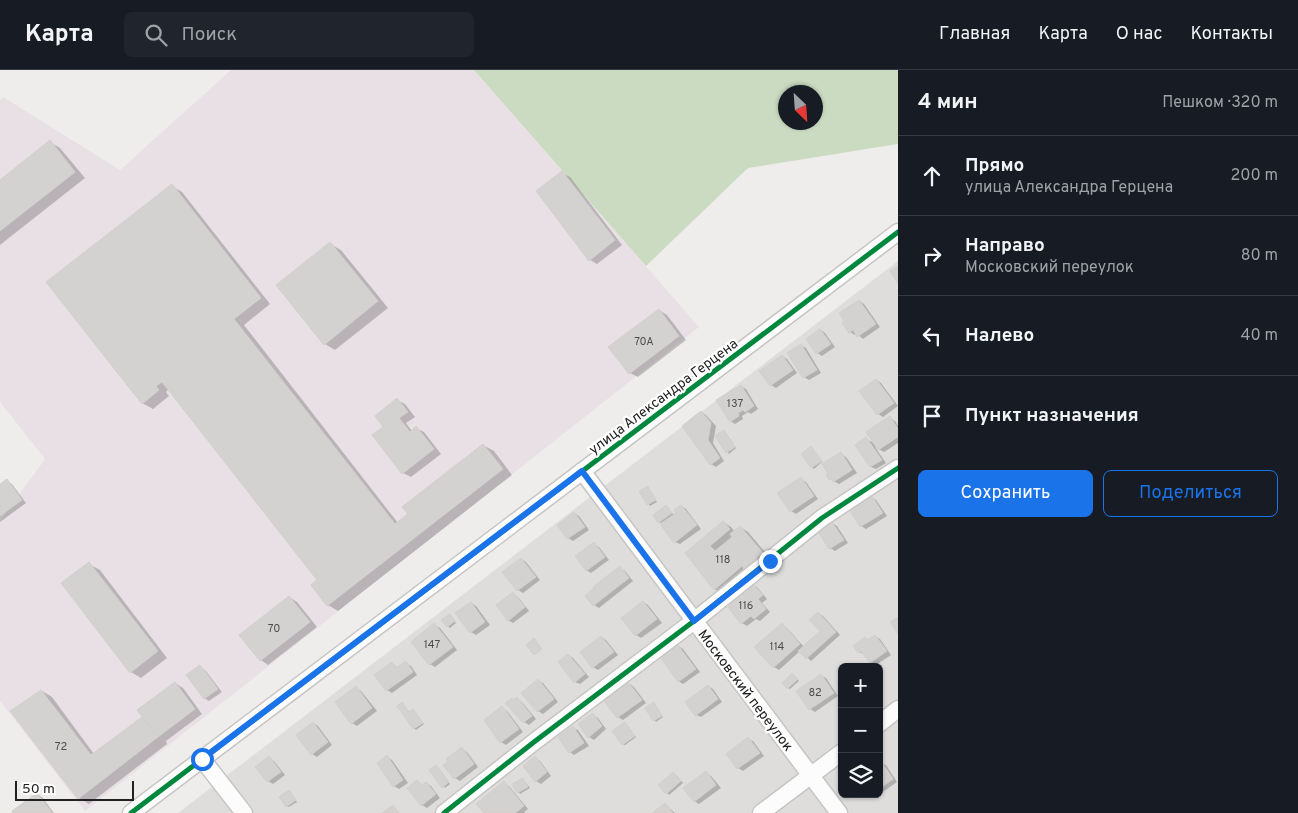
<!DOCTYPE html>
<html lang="ru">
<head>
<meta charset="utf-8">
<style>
	body { margin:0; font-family:Overpass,sans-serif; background:#20242c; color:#f1f3f6 }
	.controls { position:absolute; right:15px; bottom:15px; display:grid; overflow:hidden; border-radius:8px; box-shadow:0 1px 4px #0004 }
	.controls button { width:45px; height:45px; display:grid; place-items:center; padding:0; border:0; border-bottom:1px solid #363941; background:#171b24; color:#f1f3f6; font:25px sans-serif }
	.compass { position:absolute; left:778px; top:15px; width:45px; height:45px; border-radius:50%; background:#171b24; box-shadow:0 1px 4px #0004; rotate:155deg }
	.scale { position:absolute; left:15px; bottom:12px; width:119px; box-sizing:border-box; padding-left:5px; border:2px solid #212121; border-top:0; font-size:14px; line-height:18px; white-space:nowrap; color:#212121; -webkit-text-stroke:4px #fff; paint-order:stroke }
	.stop { position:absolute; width:15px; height:15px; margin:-11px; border:4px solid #1a73e8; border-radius:50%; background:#fff }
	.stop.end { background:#1a73e8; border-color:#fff; box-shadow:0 1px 5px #0008 }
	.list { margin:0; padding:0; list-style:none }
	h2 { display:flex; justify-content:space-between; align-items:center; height:65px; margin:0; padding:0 20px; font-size:21px }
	h2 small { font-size:16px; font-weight:400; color:#9ea1a6 }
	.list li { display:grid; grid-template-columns:32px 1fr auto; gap:15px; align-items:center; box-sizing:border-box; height:80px; padding:0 20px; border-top:1px solid #363941 }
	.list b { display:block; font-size:19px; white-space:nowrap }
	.list p { margin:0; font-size:16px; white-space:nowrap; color:#9ea1a6 }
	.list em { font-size:16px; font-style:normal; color:#9ea1a6 }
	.actions { display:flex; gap:10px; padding:15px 20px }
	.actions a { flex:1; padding:11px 0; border:1px solid #1a73e8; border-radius:8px; text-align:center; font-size:18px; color:#1a73e8 }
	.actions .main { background:#1a73e8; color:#fff }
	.icon { flex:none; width:28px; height:28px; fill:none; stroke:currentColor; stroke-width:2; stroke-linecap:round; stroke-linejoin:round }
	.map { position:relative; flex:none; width:898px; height:743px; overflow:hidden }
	header { display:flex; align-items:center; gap:30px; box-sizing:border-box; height:70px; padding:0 25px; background:#171b24; border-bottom:1px solid #363941 }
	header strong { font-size:24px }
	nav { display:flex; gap:28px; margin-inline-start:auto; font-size:18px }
	.search { width:350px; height:45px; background:#20242c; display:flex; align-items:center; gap:12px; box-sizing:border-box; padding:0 18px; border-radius:8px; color:#9ea1a6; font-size:19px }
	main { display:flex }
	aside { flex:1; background:#171b24 }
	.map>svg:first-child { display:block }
	.residential { fill:#dedddc; fill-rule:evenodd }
	.industrial { fill:#e8e0e5 }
	.forest { fill:#cbdbc2; fill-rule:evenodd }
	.shadow { fill:#0003 }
	.building { fill:#d4d2d0; stroke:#d2cfcc }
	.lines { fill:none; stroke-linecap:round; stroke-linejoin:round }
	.minor-casing { stroke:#c6c5c4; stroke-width:19 }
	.minor { stroke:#fdfcfc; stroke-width:16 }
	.cycleway-casing { stroke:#fff; stroke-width:8 }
	.cycleway { stroke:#00873e; stroke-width:5 }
	.route { stroke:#1a73e8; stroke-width:6 }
	.labels { text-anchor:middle; stroke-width:4.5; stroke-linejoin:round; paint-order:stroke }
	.number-label { font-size:11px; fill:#4e4d4d }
	.street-label { font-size:14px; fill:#212121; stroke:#fff }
</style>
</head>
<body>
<header>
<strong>Карта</strong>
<div class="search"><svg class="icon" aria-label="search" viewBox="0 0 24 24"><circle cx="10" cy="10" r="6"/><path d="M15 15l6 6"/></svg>Поиск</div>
<nav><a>Главная</a><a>Карта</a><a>О нас</a><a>Контакты</a></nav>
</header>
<main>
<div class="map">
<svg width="898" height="743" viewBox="0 0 898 743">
	<rect width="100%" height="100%" fill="#efedeb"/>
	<path class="residential" d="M898 191V743H178ZM842 597H879V724H842Z"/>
	<path class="industrial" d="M231 0H474L699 257 85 741 0 631V451L45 389 0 332V30L3 27 120 100Z"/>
	<path class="forest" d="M474 0H898V74L748 98 646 196ZM786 22H816V52H786Z"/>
	<path class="shadow" d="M50 72 60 78 85 108 0 175V111Z
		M562 103 570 107 622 175 597 194 590 190Z
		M172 116 182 122 270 234 244 255 398 453 483 375 494 381 512 405 338 541 328 535 319 510 169 319 166 322 169 326 153 339 142 333Z
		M330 174 341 180 388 238 335 280 325 274Z
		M859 231 864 234 880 257 863 269 857 264 855 265 850 262Z
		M659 240 667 245 686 270 638 307 630 303Z
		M821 260 825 263 835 277 822 286 817 283Z
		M801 275 806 278 821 303 809 310 804 307Z
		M782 286 787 289 797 303 776 318 771 315 761 301Z
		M876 310 881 313 898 336 883 347 878 344Z
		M741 316 746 319 758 339 751 344 748 342 742 346 743 349 735 354 730 351Z
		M397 330 405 334 415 347 406 353 412 361 416 358 424 362 441 384 411 407 403 403 385 357Z
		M701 342 706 345 716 356 713 373 724 391 716 397 711 394Z
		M890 348 895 351 898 356V373L884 382 875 377 886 393 876 399 871 397 857 375 866 369 876 374Z
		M726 363 736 378 729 384 716 367Z
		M811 378 824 394 841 384 846 387 857 403 839 414 830 409V404L822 392 814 399 812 397Z
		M801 409 806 412 818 429 796 444 791 441Z
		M7 411 12 414 26 433 0 452V416Z
		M648 418 657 432 650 436 641 422Z
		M871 427 876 430 887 446 866 459 861 456Z
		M681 436 686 439 701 459 680 474 675 472 663 454 659 452 666 437 674 445Z
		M574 443 579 446 589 460 573 471 568 468 558 455Z
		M723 452 731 457 735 462 740 457 748 462 770 488 722 523 714 519 686 483Z
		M832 453 837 456 848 473 835 481 830 478Z
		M594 474 599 477 609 490 591 503 586 500Z
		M521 489 526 492 540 510 523 523 518 520Z
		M89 494 100 500 167 588 141 608 131 602Z
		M620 498 625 501 633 511 599 538 594 535Z
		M752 515 757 517 767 529 762 533 770 542 760 551 756 549 747 556 742 553Z
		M513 524 518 527 529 541 513 553 508 550Z
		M289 527 297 532 317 557 268 595 261 590Z
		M643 532 648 535 662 553 641 568 636 565 623 548Z
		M471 533 476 536 490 555 476 565 471 562Z
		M818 543 823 546 840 565 811 591 800 581 779 600 774 597 756 578 782 555 787 558 804 577 821 562Z
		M450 546 456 553 450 558 447 556Z
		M435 555 440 558 457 580 435 597 430 594Z
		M875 566 880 569 891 585 876 595 871 593 864 584 859 582 866 569 869 571Z
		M601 567 606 570 618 585 598 600 593 597 581 583Z
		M678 576 683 579 700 602 683 614 678 611Z
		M568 585 573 588 589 607 580 614 575 612Z
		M406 593 411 596 417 605 392 623 387 620 392 594 398 598Z
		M200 597 205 600 222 622 209 631 204 628Z
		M795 606 799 611 790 619 788 618Z
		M821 606 826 608 838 626 815 642 810 639Z
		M538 611 543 613 558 632 543 644 538 641 523 623Z
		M175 613 183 618 202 644 166 671 167 674 89 734 79 728 12 641 42 621 52 627 94 684 142 648 147 651Z
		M630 614 634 617 646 633 623 650 618 647Z
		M708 616 713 619 722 632 701 647 696 645Z
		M356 618 361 621 377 641 357 656 352 653Z
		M517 629 522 632 536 649 529 655 524 652 514 631Z
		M654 634 663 647 656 652 647 638Z
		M398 636 410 643 413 640 415 642 424 654 416 660 414 658Z
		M502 638 507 641 523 662 506 675 501 672Z
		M593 645 598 648 606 659 594 670 589 667 580 654Z
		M313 653 318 656 332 675 317 687 312 684Z
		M627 655 636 667 625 675 623 674Z
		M573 658 578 660 589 676 574 685 570 682Z
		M748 669 753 671 764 686 743 701 738 698 727 684Z
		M462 679 467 682 478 697 460 711 455 708 450 691Z
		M387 687 392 690 408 713 399 719 394 716Z
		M269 688 274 691 285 705 273 714 268 711Z
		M535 688 540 691 551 706 541 714 536 711Z
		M881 693 886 695 897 712 880 724 879 694Z
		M438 698 450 714 445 718 430 701Z
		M674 703 683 713 669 725 660 715Z
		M706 703 711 706 721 718 699 734 694 731Z
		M523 709 530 718 520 724 514 715Z
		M417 711 423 715 426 713 431 716 440 728 427 738 422 735Z
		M504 713 509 716 528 739 524 742 526 743H485Z
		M291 723 297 732 289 737 287 736Z
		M37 724 42 727 54 743H15Z
		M665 734 675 743H654Z"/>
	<path class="building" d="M50 70 75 102 0 161V110Z
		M562 101 615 170 589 191 536 121Z
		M172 114 261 228 234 249 395 454 408 444 402 437 483 374 503 399 327 536 311 515 317 510 162 312 156 316 159 320 142 334 46 212Z
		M330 172 378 231 324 275 276 215Z
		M898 196V214L890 201Z
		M859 230 876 254 857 267 853 260 849 263 842 253 844 251 839 243Z
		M659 239 679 266 629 304 608 277Z
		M820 259 831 274 816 284 806 269Z
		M801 274 817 300 803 308 787 283Z
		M782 285 793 300 770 316 759 301Z
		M876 309 894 333 877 345 859 321Z
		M741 315 754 336 745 342 743 340 738 343 739 346 730 352 716 330Z
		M397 328 408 342 399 348 410 362 416 356 434 379 402 404 372 365 383 357 375 346Z
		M701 341 711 353 708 370 720 388 710 395 682 356Z
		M890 346 898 359V367L878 380 866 362Z
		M724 360 735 377 726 383 715 366Z
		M866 367 882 390 870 397 855 375Z
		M811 376 822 391 811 398 801 384Z
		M841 382 852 400 833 412 831 408 829 410 826 405 828 404 822 394Z
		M801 407 814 426 790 442 777 423Z
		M7 409 22 430 0 446V414Z
		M648 416 656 430 647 435 639 421Z
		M871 425 883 443 860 457 849 439Z
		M666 435 672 443 658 453 653 445Z
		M681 435 697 455 674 473 660 454 676 443 674 440Z
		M574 442 585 457 567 469 557 455Z
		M723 451 730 459 710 476 715 481 732 467 730 464 740 456 763 483 744 499 742 496 714 520 685 483Z
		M832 452 844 470 829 479 818 461Z
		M594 472 605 487 586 501 575 486Z
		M521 488 536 507 517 521 502 502Z
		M89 492 158 581 130 603 61 513Z
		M620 496 629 508 593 536 585 526 594 518 593 517Z
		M752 513 763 525 758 529 766 539 754 549 751 546 741 554 728 537 733 533 731 530Z
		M513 522 525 537 508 551 496 535Z
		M289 526 310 552 260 591 239 565Z
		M643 531 657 549 635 566 621 548Z
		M471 532 485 552 470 563 455 543Z
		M818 542 836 562 806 589 798 581 820 561 809 550Z
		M450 544 455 551 447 557 441 550Z
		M898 547V564L890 552Z
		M434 553 453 577 429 595 411 572Z
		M782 553 800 574 773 598 754 577Z
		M875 565 887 581 870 593 861 581 858 583 853 576 865 567 867 570Z
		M601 566 614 582 592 598 580 582Z
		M534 568 542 579 534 585 526 575Z
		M677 574 696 599 678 612 660 587Z
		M568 584 585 604 574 613 558 592Z
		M406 591 413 602 386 621 374 605 392 592 396 598Z
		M200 595 218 619 204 629 186 605Z
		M792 603 798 609 787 619 782 613Z
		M821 604 834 623 809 640 796 621Z
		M538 609 554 629 537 642 521 623Z
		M175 612 195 639 158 667 137 640Z
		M629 613 642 630 617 648 604 631Z
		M708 615 718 629 695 646 685 632Z
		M356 616 372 638 351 654 335 632Z
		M41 620 91 685 142 647 158 667 78 729 10 641Z
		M517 627 532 646 523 653 505 633 512 628 513 630Z
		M402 632 409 642 413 639 423 653 413 659 397 636Z
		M654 632 662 646 653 651 645 638Z
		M502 636 519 659 500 673 484 650Z
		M593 643 602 656 588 668 578 654Z
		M313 652 328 672 311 685 296 665Z
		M625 652 635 666 622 675 612 661Z
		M573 656 584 673 569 683 558 667Z
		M748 667 760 683 737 699 726 684Z
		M462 677 474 694 454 709 443 695 448 691 446 689Z
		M387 685 403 710 393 717 377 693Z
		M269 686 281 702 267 712 255 697Z
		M535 686 547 702 535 712 523 696Z
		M881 691 893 709 879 719V692Z
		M436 695 449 712 442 718 429 700Z
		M706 701 716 715 694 732 683 718Z
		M673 702 681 711 666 724 658 715Z
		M523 708 528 717 517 723 512 714Z
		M417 710 422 715 426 712 436 724 421 736 407 718Z
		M504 711 524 736 515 743H484L476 734Z
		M289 720 296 730 286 737 279 727Z
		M37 723 52 743H13L12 741Z
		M665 733 673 743H652Z
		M393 735 399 743H382Z"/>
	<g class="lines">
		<defs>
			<path id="minor" d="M582 401 839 743
				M879 654 898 639
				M202 689 244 743
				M131 743 898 162
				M444 743 534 672 694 551 822 448 898 398
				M761 743 842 682"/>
		</defs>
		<use href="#minor" class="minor-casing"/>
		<use href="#minor" class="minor"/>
		<defs>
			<path id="cycleway" d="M131 743 898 162
				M444 743 534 672 694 551 822 448 898 398"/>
		</defs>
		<use href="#cycleway" class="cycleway-casing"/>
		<use href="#cycleway" class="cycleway"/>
	</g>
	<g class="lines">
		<path class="route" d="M202 689 582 401 694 551 770 491"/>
	</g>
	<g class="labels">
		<g class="number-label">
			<text x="644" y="275">70А</text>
			<text x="735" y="337">137</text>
			<text x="723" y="493">118</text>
			<text x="746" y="539">116</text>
			<text x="274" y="562">70</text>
			<text x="432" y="578">147</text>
			<text x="777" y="580">114</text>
			<text x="815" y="626">82</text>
			<text x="61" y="680">72</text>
		</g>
		<g class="street-label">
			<text transform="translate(663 326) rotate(-37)" y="5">улица Александра Герцена</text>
			<text transform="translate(746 620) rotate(53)" y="5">Московский переулок</text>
		</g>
	</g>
</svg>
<div class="controls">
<button>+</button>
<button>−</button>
<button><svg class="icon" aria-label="layers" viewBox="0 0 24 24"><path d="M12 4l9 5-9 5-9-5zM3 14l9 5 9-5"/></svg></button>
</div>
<svg class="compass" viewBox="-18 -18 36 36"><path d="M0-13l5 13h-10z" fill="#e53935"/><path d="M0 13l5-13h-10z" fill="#9ea1a6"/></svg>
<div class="scale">50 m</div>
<div class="stop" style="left:202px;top:689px"></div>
<div class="stop end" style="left:770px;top:491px"></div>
</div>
<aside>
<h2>4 мин<small>Пешком · 320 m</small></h2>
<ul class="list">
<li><svg class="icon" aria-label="ahead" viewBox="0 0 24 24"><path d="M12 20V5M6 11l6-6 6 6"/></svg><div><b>Прямо</b><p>улица Александра Герцена</p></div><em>200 m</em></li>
<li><svg class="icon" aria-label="right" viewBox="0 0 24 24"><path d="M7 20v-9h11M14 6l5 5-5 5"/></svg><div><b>Направо</b><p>Московский переулок</p></div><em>80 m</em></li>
<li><svg class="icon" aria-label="left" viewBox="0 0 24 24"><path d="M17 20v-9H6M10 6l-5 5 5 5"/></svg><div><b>Налево</b></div><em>40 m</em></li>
<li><svg class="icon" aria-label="arrive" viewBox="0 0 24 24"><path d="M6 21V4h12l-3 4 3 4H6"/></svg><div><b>Пункт назначения</b></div></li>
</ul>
<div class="actions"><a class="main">Сохранить</a><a>Поделиться</a></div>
</aside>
</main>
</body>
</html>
